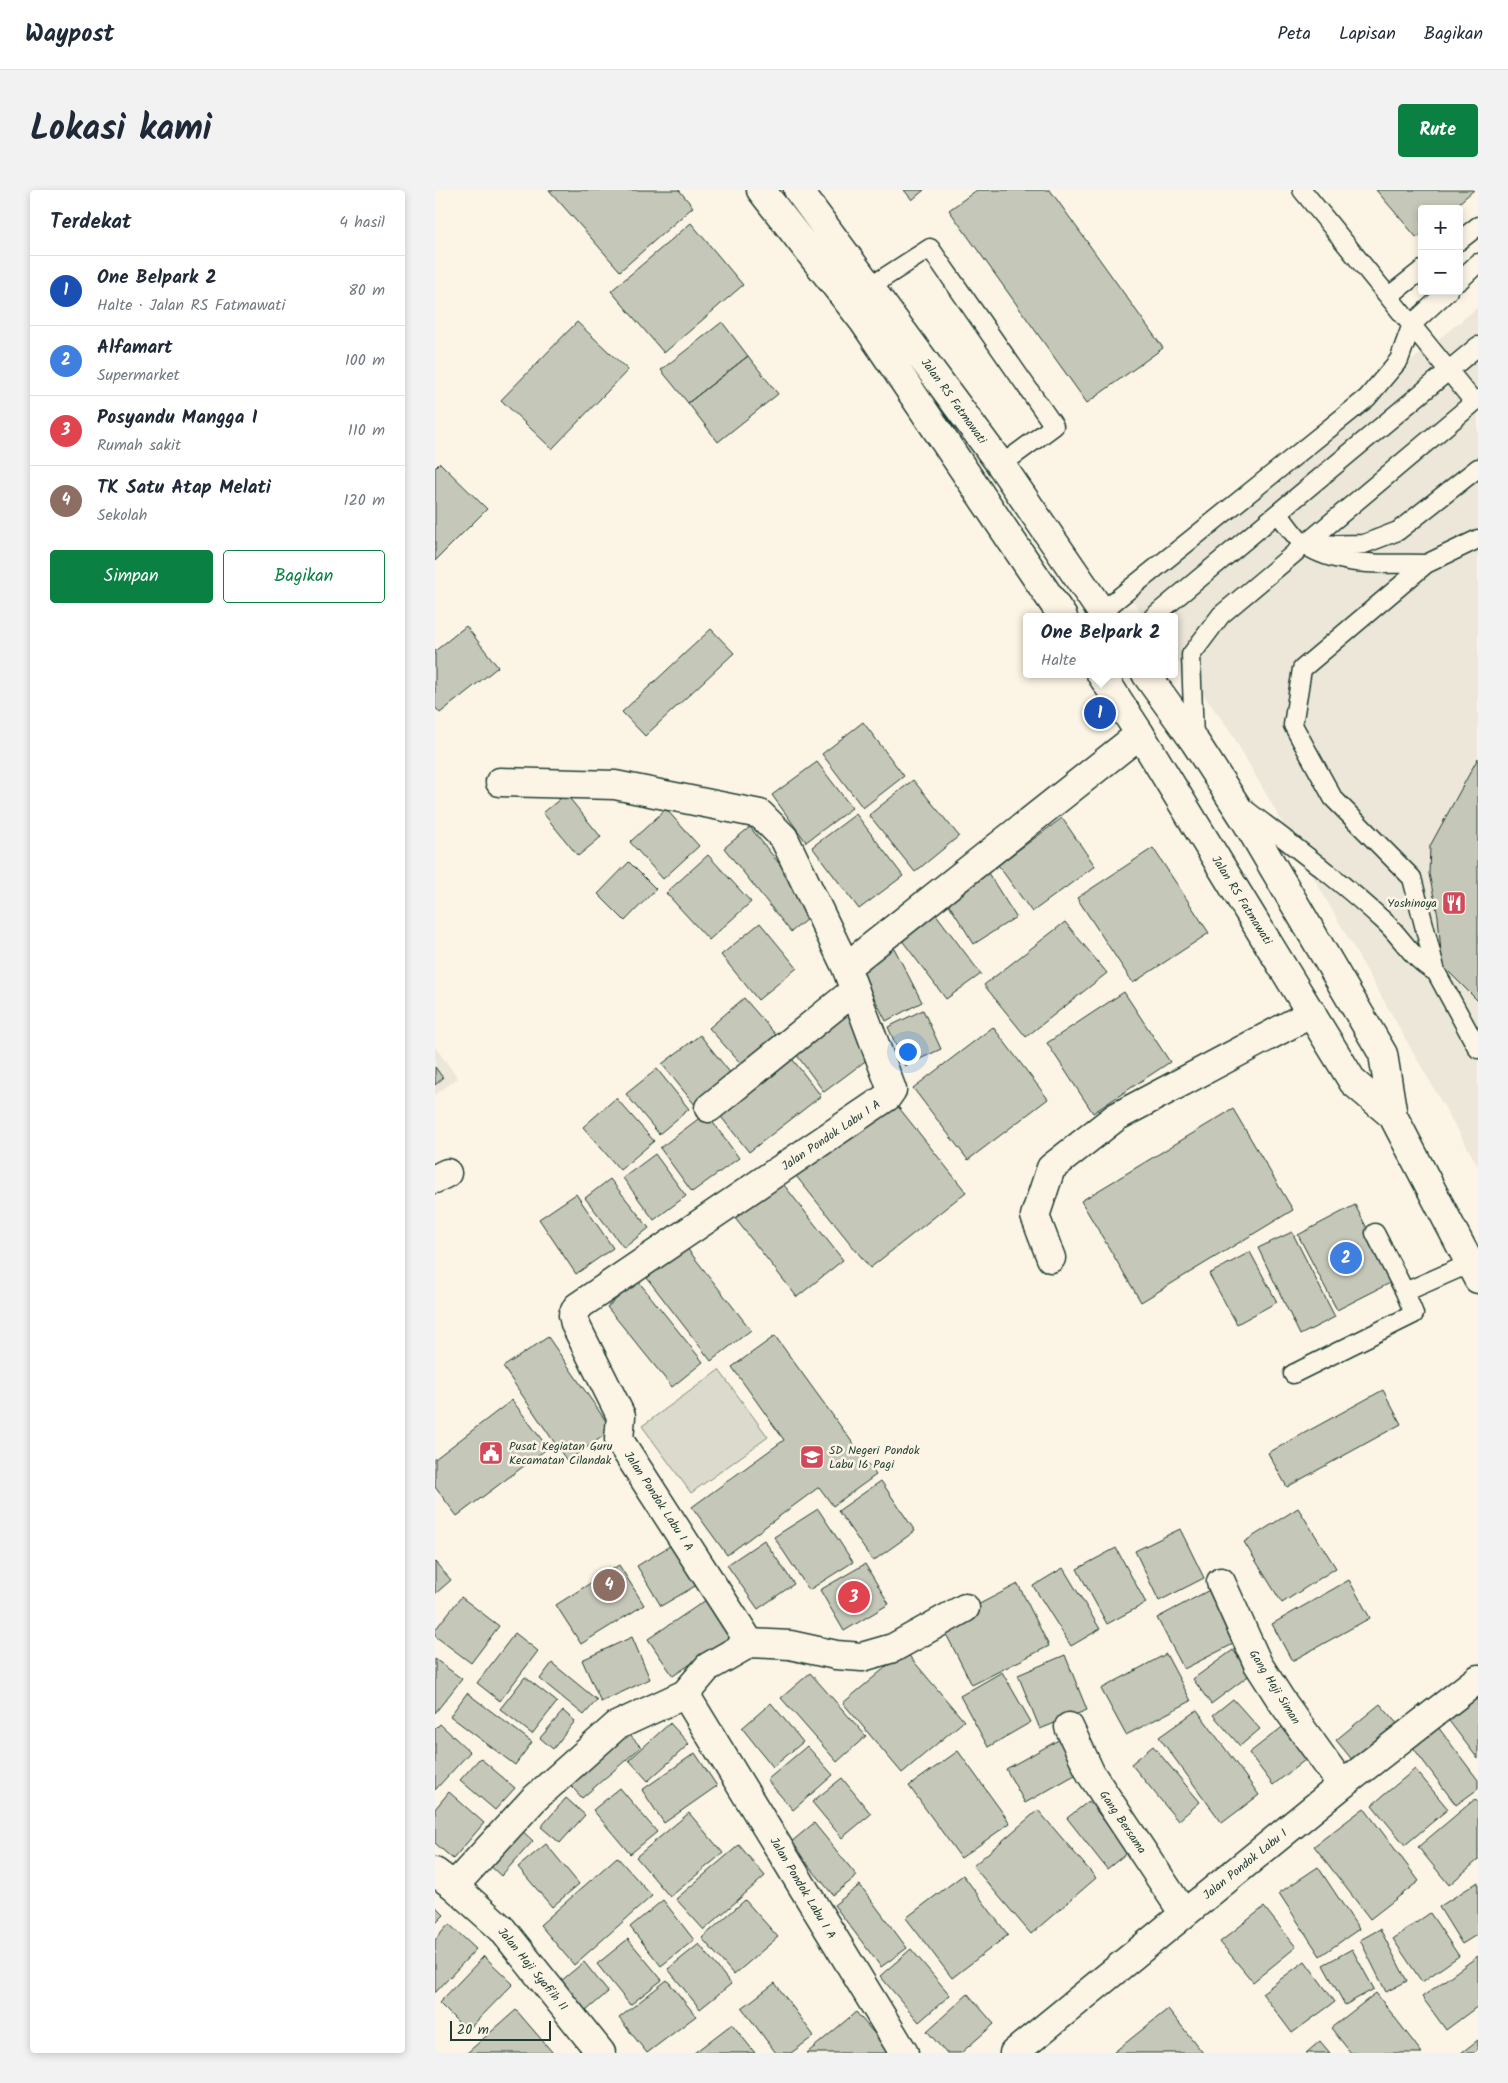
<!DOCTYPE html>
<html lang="id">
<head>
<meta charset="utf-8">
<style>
	body { margin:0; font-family:Kalam,sans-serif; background:#f2f2f3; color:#1f2937 }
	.controls { position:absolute; right:15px; top:15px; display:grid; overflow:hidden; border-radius:5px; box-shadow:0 2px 8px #0003 }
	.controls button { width:45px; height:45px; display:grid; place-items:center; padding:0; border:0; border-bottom:1px solid #e0e1e3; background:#fff; color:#1f2937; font:25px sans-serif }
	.scale { position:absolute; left:15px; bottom:12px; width:101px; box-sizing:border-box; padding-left:5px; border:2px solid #1f3d34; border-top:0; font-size:14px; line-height:18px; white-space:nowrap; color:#1f3d34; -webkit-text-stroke:4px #fcf5e5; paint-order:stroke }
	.you { position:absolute; left:472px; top:861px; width:18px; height:18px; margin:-12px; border:4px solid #fff; border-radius:50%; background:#1a73e8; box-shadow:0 0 0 8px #1a73e833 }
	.badge { display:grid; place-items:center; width:32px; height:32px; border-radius:50%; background:#0b8043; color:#fff; font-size:16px; font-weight:700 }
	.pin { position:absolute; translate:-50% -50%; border:2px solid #fff; box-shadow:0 1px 5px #0006 }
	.popup { position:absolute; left:588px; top:423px; width:155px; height:65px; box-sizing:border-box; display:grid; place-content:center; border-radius:5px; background:#fff; filter:drop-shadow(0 1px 4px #0005); font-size:16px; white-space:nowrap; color:#747a83 }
	.popup b { font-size:19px; color:#1f2937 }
	.popup::after { content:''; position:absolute; left:50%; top:100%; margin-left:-10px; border:10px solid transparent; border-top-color:#fff }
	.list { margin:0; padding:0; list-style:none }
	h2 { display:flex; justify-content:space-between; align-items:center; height:65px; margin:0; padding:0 20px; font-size:21px }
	h2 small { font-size:16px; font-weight:400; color:#747a83 }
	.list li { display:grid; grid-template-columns:32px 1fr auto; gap:15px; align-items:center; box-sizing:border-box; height:70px; padding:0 20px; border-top:1px solid #e0e1e3 }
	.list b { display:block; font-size:19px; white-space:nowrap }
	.list p { margin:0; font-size:16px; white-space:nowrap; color:#747a83 }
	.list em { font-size:16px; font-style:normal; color:#747a83 }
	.actions { display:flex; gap:10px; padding:15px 20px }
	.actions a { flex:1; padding:11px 0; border:1px solid #0b8043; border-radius:5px; text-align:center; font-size:18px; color:#0b8043 }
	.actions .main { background:#0b8043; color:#fff }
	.map { position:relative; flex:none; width:1043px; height:1863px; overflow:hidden; border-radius:5px }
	header { display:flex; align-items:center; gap:30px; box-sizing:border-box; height:70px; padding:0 25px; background:#fff; border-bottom:1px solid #e0e1e3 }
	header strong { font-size:24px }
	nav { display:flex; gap:28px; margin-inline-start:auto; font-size:18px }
	.intro { display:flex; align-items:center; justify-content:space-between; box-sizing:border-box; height:120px; padding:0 30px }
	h1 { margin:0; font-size:35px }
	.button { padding:12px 22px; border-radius:5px; background:#0b8043; color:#fff; font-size:18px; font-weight:700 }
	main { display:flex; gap:30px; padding:0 30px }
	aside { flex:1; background:#fff; border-radius:5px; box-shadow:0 2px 8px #0003 }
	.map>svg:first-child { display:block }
	.built { fill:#ece7d8 }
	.green { fill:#dcdacc; stroke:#7e8c80 }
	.building { fill:#c5c7b9; stroke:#1f3d34 }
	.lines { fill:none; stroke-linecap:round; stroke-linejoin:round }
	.service-casing { stroke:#1f3d34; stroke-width:21 }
	.minor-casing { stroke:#1f3d34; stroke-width:31 }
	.secondary-casing { stroke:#1f3d34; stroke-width:31 }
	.service { stroke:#fcf5e5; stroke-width:18 }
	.minor { stroke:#fcf5e5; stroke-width:28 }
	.secondary { stroke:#fcf5e5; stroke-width:28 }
	.labels { text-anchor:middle; stroke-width:5; stroke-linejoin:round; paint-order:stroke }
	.street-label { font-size:12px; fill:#1f3d34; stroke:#fcf5e5 }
	.poi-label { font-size:12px; fill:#1f3d34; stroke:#fcf5e5; text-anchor:start }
</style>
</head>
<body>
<header>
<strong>Waypost</strong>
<nav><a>Peta</a><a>Lapisan</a><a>Bagikan</a></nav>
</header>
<div class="intro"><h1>Lokasi kami</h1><a class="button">Rute</a></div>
<main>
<aside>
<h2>Terdekat<small>4 hasil</small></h2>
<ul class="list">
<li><span class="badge" style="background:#1a4fb4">1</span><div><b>One Belpark 2</b><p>Halte · Jalan RS Fatmawati</p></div><em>80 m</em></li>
<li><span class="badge" style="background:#3f7fe0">2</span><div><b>Alfamart</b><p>Supermarket</p></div><em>100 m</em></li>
<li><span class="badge" style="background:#e0444e">3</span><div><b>Posyandu Mangga I</b><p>Rumah sakit</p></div><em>110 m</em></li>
<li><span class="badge" style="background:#8d6e63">4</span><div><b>TK Satu Atap Melati</b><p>Sekolah</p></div><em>120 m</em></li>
</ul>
<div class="actions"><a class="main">Simpan</a><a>Bagikan</a></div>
</aside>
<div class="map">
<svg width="1043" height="1863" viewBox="0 0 1043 1863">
	<rect width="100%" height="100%" fill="#fcf5e5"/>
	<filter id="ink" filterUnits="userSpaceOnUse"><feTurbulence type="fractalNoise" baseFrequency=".02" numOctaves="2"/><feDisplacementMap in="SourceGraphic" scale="10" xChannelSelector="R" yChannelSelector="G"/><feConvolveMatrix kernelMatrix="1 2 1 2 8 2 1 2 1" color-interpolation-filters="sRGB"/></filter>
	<g filter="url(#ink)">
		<path class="built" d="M1043 117V976L794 539 739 466V427H710L691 402Z
			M0 857 23 888 0 905Z"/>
		<path class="green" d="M284 1180 333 1247 256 1303 207 1236Z"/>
		<path class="building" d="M114 0H244L258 17 185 81Z
			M469 0H489L477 10Z
			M542 0H615L728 158 652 213 514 20Z
			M941 0H1039L1017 19H987V44L982 48Z
			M256 33 308 95 229 163 176 101Z
			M142 132 193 180 117 259 66 210Z
			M287 132 313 166 253 213 226 180Z
			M313 166 343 204 283 252 253 213Z
			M5 273 52 319 0 371V278Z
			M31 436 63 477 5 523 0 517V461Z
			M276 439 299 463 210 546 187 522Z
			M428 532 469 586 428 618 387 564Z
			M1043 568V811L1007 775 1003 726 994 684 995 656Z
			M382 572 417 618 371 652 337 605Z
			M478 590 524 646 480 682 434 625Z
			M131 604 166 647 143 666 108 623Z
			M231 619 264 656 228 689 195 652Z
			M421 624 468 686 424 719 377 657Z
			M627 628 660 676 597 722 563 675Z
			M315 637 382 721 356 742 289 658Z
			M718 658 774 743 698 793 642 708Z
			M273 665 316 712 274 750 231 703Z
			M194 672 221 699 190 731 163 704Z
			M553 683 581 727 539 754 511 710Z
			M497 719 546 784 511 809 463 745Z
			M630 732 672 783 591 847 549 795Z
			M325 733 362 778 323 810 286 765Z
			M459 758 487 812 451 831 423 776Z
			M689 802 735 872 658 923 612 853Z
			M309 808 341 845 307 875 274 838Z
			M488 820 506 859 470 876 453 837Z
			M411 822 441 863 389 902 358 860Z
			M558 837 613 909 533 970 478 898Z
			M265 845 297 885 260 915 227 874Z
			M351 861 386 906 314 962 279 918Z
			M0 877 8 888 0 895Z
			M222 879 254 919 224 944 191 904Z
			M181 908 219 951 185 980 148 937Z
			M457 909 531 1002 435 1078 361 986Z
			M798 919 858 1020 706 1112 646 1011Z
			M271 923 304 968 257 1002 225 958Z
			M220 964 251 1006 219 1030 188 988Z
			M175 989 214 1038 189 1058 150 1008Z
			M345 990 408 1070 362 1107 299 1027Z
			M141 1004 178 1058 141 1084 104 1029Z
			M920 1015 959 1091 902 1120 863 1045Z
			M857 1042 900 1127 865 1145 823 1058Z
			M251 1057 316 1140 276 1171 212 1088Z
			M815 1062 842 1112 802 1134 774 1084Z
			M203 1091 268 1172 237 1197 172 1117Z
			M340 1146 441 1285 398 1316 384 1297 292 1365 257 1317 349 1250 297 1177Z
			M113 1147 177 1240 132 1271 68 1177Z
			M948 1200 966 1234 852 1297 833 1263Z
			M77 1210 113 1258 22 1326 0 1297V1269Z
			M446 1291 480 1341 438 1371 403 1321Z
			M863 1318 901 1378 847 1413 809 1352Z
			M383 1319 418 1372 374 1400 339 1347Z
			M745 1339 769 1388 724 1411 700 1361Z
			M329 1350 359 1394 323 1419 292 1375Z
			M238 1354 262 1395 226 1416 202 1376Z
			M681 1358 711 1413 672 1434 642 1379Z
			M0 1372 16 1390 0 1404Z
			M430 1374 454 1414 409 1441 385 1400Z
			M184 1375 209 1415 146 1454 121 1415Z
			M628 1378 665 1439 636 1456 598 1396Z
			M914 1390 935 1428 857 1471 837 1434Z
			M583 1394 614 1456 537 1495 506 1434Z
			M780 1397 808 1449 749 1479 722 1428Z
			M277 1406 301 1443 238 1486 213 1449Z
			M26 1407 64 1436 36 1473 0 1446V1440Z
			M80 1443 103 1461 65 1511 42 1493Z
			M197 1447 215 1489 166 1512 147 1470Z
			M798 1460 816 1484 776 1514 758 1489Z
			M470 1461 529 1531 467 1583 408 1513Z
			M731 1464 756 1511 691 1545 666 1499Z
			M630 1465 652 1520 605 1539 583 1485Z
			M0 1469 27 1489 0 1523Z
			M117 1473 162 1510 149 1525 105 1489Z
			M567 1482 596 1532 553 1557 525 1506Z
			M375 1483 431 1546 402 1572 346 1508Z
			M90 1487 122 1512 97 1544 65 1519Z
			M1043 1496V1569L1008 1523Z
			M32 1503 97 1552 80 1575 15 1526Z
			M798 1509 825 1539 805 1556 778 1525Z
			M336 1513 368 1552 338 1577 307 1538Z
			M945 1514 964 1536 919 1572 901 1550Z
			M762 1520 824 1605 787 1633 724 1547Z
			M128 1521 140 1531 118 1559 105 1548Z
			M997 1529 1043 1590V1599L1021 1615 971 1548Z
			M855 1531 879 1563 838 1595 814 1563Z
			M235 1533 254 1554 213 1591 194 1570Z
			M5 1534 35 1562 0 1600V1539Z
			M188 1538 206 1557 147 1608 130 1589Z
			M629 1547 647 1581 590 1613 571 1579Z
			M372 1556 398 1585 358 1620 332 1590Z
			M718 1556 765 1612 743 1631 696 1574Z
			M523 1561 575 1633 526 1668 474 1596Z
			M260 1563 282 1596 229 1633 207 1600Z
			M45 1568 80 1598 60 1620 25 1590Z
			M980 1579 1013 1619 970 1655 937 1615Z
			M407 1588 436 1624 407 1648 377 1612Z
			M185 1598 222 1642 195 1664 158 1620Z
			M14 1602 49 1633 18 1669 0 1653V1619Z
			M131 1608 150 1625 125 1653 106 1637Z
			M1040 1609 1043 1613V1670L1014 1695 983 1657Z
			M654 1611 693 1662 672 1679 632 1628Z
			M929 1618 984 1691 935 1729 879 1656Z
			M603 1620 661 1688 596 1744 538 1676Z
			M254 1623 288 1663 235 1707 201 1667Z
			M379 1633 422 1686 398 1705 355 1653Z
			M80 1634 98 1651 66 1686 48 1669Z
			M111 1654 144 1694 117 1717 83 1677Z
			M304 1655 330 1686 269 1740 241 1709Z
			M182 1667 217 1706 139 1775 105 1735Z
			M883 1677 924 1739 885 1766 844 1703Z
			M528 1685 573 1745 517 1788 471 1728Z
			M1043 1692V1744L1027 1754 1004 1717Z
			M425 1695 472 1758 446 1777 399 1715Z
			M228 1710 259 1750 226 1776 195 1737Z
			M310 1710 343 1747 299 1785 267 1748Z
			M0 1716 9 1725 0 1734Z
			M829 1717 861 1757 818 1792 785 1752Z
			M995 1723 1024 1766 987 1792 958 1749Z
			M14 1734 41 1759 0 1803V1750Z
			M945 1739 972 1791 951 1802 925 1750Z
			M193 1749 227 1790 195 1815 162 1774Z
			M264 1754 296 1794 265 1819 233 1779Z
			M476 1759 515 1805 484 1832 445 1786Z
			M917 1759 939 1799 910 1815 888 1775Z
			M49 1766 78 1794 32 1841 4 1813Z
			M1043 1766V1816L1011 1840 987 1807Z
			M870 1771 900 1812 857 1843 827 1803Z
			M149 1772 173 1802 151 1821 126 1791Z
			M232 1790 261 1826 212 1863 184 1828Z
			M340 1793 379 1846 356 1863H341L307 1818Z
			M941 1803 987 1863H916L896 1838Z
			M533 1804 559 1834 526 1863H511L492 1841Z
			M733 1819 768 1863H678Z
			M81 1820 118 1863H32Z
			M421 1822 456 1863H372Z
			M297 1834 320 1863H259Z
			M1043 1850V1863H1026Z
			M885 1851 895 1863H871Z"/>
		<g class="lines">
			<defs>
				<path id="service" d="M867 0 1039 212
					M1024 51 1043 36
					M1024 91 1043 73
					M436 96 495 58 619 236 566 275
					M954 106 987 80
					M843 323C851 333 860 348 870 355 903 378 953 373 991 374
					M1043 349 991 374 867 479 858 535 898 608 977 688 1001 782 1043 859
					M870 355 929 354 963 341 1043 278
					M666 422 932 208 964 170 977 134 1013 101
					M718 427 1043 156
					M759 549 756 465 786 425 1043 209
					M810 619C857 655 906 691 950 732 968 749 978 770 1001 782
					M940 1043 970 1102
					M858 1184 979 1124 970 1102 1036 1073"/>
				<path id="minor" d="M411 777 705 544
					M274 918 420 800
					M0 989 12 983
					M616 1068 600 1026 616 978 681 927 877 823
					M786 1392 823 1474 846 1510 907 1595
					M315 1453 355 1455 401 1465 427 1467 458 1458 530 1418
					M250 1504 469 1863
					M634 1537 656 1584 749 1724
					M0 1682 19 1696 67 1739 166 1863
					M19 1696 98 1610 181 1536 250 1504 273 1477 315 1453 184 1250 186 1226 140 1134 138 1125 142 1117 452 907 457 900 411 777 349 648 325 624 180 595 65 592
					M579 1863 907 1595 1043 1489"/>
				<path id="secondary" d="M326 0 429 132 628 427
					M363 0 566 275 670 427
					M666 484 705 544 918 892 958 926
					M711 484 760 552 811 631 948 864 958 926 1043 1089"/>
			</defs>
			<use href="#service" class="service-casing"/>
			<use href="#minor" class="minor-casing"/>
			<use href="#secondary" class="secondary-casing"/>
			<use href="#service" class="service"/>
			<use href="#minor" class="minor"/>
			<use href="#secondary" class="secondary"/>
		</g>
	</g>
	<defs>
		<symbol id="restaurant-square" viewBox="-11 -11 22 22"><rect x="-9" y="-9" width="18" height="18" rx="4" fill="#d1495b" stroke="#fcf5e5"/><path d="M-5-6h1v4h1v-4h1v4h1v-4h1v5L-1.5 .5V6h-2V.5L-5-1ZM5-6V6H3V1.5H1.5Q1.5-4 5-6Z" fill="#fff"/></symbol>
		<symbol id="civic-square" viewBox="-11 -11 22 22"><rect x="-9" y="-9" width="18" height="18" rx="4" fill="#d1495b" stroke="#fcf5e5"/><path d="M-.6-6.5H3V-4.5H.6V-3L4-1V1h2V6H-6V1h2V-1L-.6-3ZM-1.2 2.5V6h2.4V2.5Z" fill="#fff"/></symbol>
		<symbol id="school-square" viewBox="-11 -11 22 22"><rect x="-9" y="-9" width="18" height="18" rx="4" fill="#d1495b" stroke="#fcf5e5"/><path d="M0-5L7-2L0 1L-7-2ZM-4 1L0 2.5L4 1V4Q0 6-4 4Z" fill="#fff"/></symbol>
	</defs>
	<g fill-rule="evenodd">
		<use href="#restaurant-square" x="1005" y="699" width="28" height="28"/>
		<use href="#civic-square" x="42" y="1249" width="28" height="28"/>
		<use href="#school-square" x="363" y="1253" width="28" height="28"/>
	</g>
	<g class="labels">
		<g class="street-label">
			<text transform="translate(519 211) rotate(54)" y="4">Jalan RS Fatmawati</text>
			<text transform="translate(807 710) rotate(58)" y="4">Jalan RS Fatmawati</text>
			<text transform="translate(396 945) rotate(-34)" y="4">Jalan Pondok Labu I A</text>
			<text transform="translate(224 1311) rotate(57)" y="4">Jalan Pondok Labu I A</text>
			<text transform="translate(840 1497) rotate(58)" y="4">Gang Haji Siman</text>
			<text transform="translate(688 1632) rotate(56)" y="4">Gang Bersama</text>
			<text transform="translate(810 1674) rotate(-39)" y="4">Jalan Pondok Labu I</text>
			<text transform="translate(368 1698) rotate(59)" y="4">Jalan Pondok Labu I A</text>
			<text transform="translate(98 1779) rotate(51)" y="4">Jalan Haji Syafi'ih II</text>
		</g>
		<g class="poi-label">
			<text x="1002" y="717" text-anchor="end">Yoshinoya</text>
			<text x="74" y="1260">Pusat Kegiatan Guru<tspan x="74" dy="14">Kecamatan Cilandak</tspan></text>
			<text x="394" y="1264">SD Negeri Pondok<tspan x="394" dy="14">Labu 16 Pagi</tspan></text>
		</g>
	</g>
</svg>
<div class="controls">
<button>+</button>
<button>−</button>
</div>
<div class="scale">20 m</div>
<div class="you"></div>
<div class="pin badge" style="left:665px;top:523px;background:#1a4fb4">1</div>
<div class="popup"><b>One Belpark 2</b>Halte</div>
<div class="pin badge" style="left:911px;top:1068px;background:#3f7fe0">2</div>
<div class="pin badge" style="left:419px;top:1407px;background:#e0444e">3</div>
<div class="pin badge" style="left:174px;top:1395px;background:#8d6e63">4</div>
</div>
</main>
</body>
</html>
